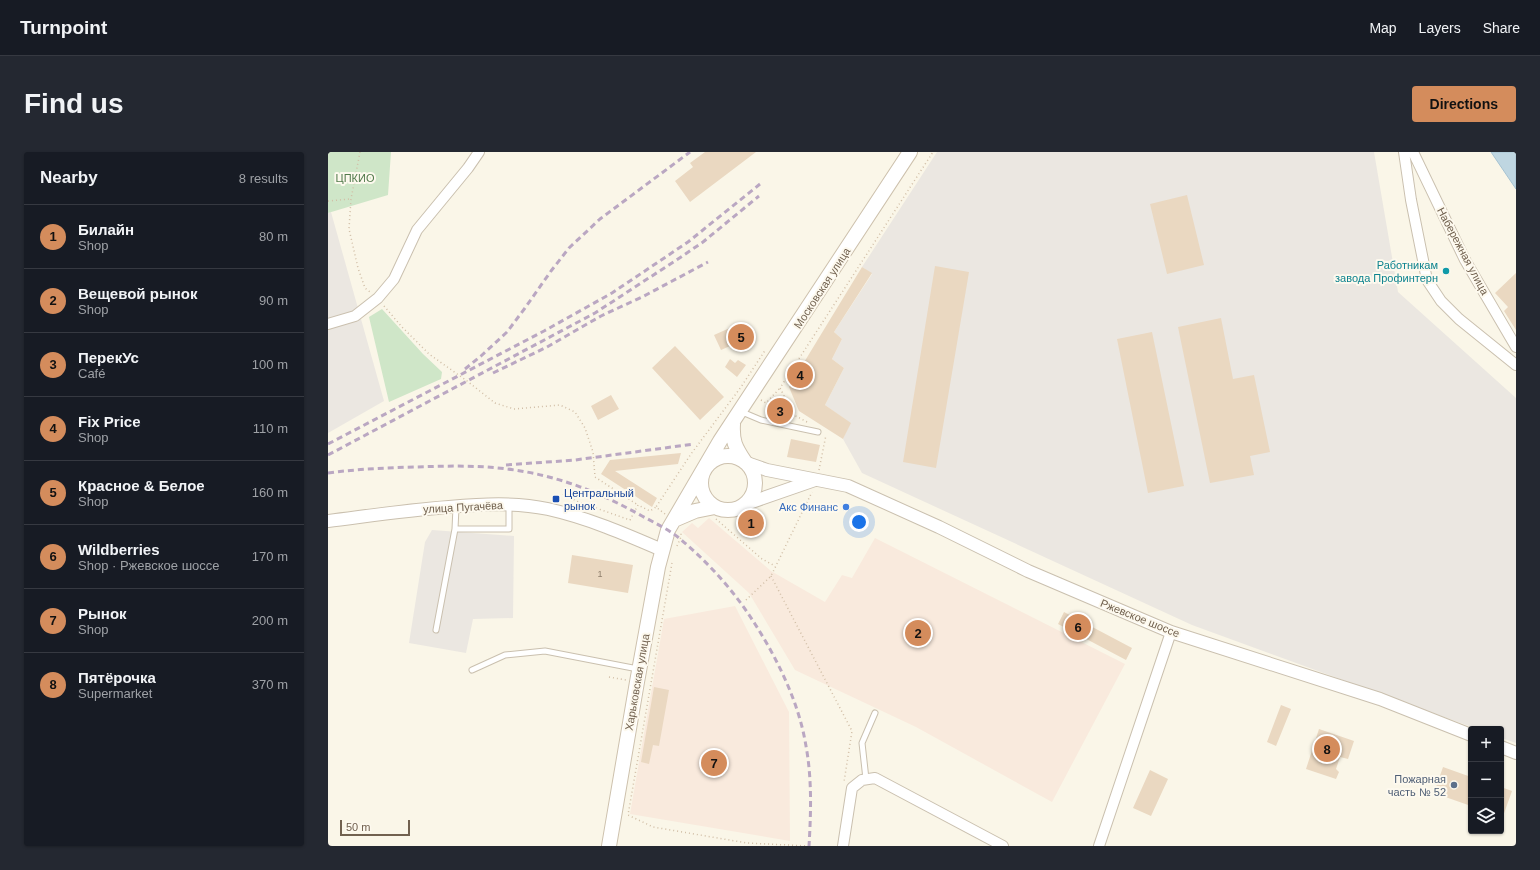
<!DOCTYPE html>
<html lang="en">
<head>
<meta charset="utf-8">
<style>
	body { margin:0; font-family:Arial,sans-serif; background:#242831; color:#f1f3f6 }
	.controls { position:absolute; right:12px; bottom:12px; display:grid; overflow:hidden; border-radius:4px; box-shadow:0 1px 3px #0004 }
	.controls button { width:36px; height:36px; display:grid; place-items:center; padding:0; border:0; border-bottom:1px solid #363941; background:#171b24; color:#f1f3f6; font:20px sans-serif }
	.scale { position:absolute; left:12px; bottom:10px; width:70px; box-sizing:border-box; padding-left:4px; border:2px solid #71614f; border-top:0; font-size:11px; line-height:14px; white-space:nowrap; color:#71614f; -webkit-text-stroke:3px #fdf9ee; paint-order:stroke }
	.you { position:absolute; left:531px; top:370px; width:14px; height:14px; margin:-10px; border:3px solid #fff; border-radius:50%; background:#1a73e8; box-shadow:0 0 0 6px #1a73e833 }
	.badge { display:grid; place-items:center; width:26px; height:26px; border-radius:50%; background:#d48c5c; color:#111; font-size:13px; font-weight:700 }
	.pin { position:absolute; translate:-50% -50%; border:2px solid #fff; box-shadow:0 1px 4px #0006 }
	.list { margin:0; padding:0; list-style:none }
	h2 { display:flex; justify-content:space-between; align-items:center; height:52px; margin:0; padding:0 16px; font-size:17px }
	h2 small { font-size:13px; font-weight:400; color:#9ea1a6 }
	.list li { display:grid; grid-template-columns:26px 1fr auto; gap:12px; align-items:center; box-sizing:border-box; height:64px; padding:0 16px; border-top:1px solid #363941 }
	.list b { display:block; font-size:15px; white-space:nowrap }
	.list p { margin:0; font-size:13px; white-space:nowrap; color:#9ea1a6 }
	.list em { font-size:13px; font-style:normal; color:#9ea1a6 }
	.icon { flex:none; width:22px; height:22px; fill:none; stroke:currentColor; stroke-width:2; stroke-linecap:round; stroke-linejoin:round }
	.map { position:relative; flex:none; width:1188px; height:694px; overflow:hidden; border-radius:4px }
	header { display:flex; align-items:center; gap:24px; box-sizing:border-box; height:56px; padding:0 20px; background:#171b24; border-bottom:1px solid #363941 }
	header strong { font-size:19px }
	nav { display:flex; gap:22px; margin-inline-start:auto; font-size:14px }
	.intro { display:flex; align-items:center; justify-content:space-between; box-sizing:border-box; height:96px; padding:0 24px }
	h1 { margin:0; font-size:28px }
	.button { padding:10px 18px; border-radius:4px; background:#d48c5c; color:#111; font-size:14px; font-weight:700 }
	main { display:flex; gap:24px; padding:0 24px }
	aside { flex:1; background:#171b24; border-radius:4px; box-shadow:0 1px 3px #0004 }
	.map>svg:first-child { display:block }
	.commercial { fill:#f9eadd }
	.industrial { fill:#ebe7e1 }
	.green { fill:#cfe6c8 }
	.water { fill:#bfd6e1; stroke:#a6c3d2 }
	.building { fill:#ead8c1 }
	.lines { fill:none; stroke-linecap:round; stroke-linejoin:round }
	.service-casing { stroke:#cac0af; stroke-width:7 }
	.minor-casing { stroke:#cac0af; stroke-width:12 }
	.tertiary-casing { stroke:#cac0af; stroke-width:14 }
	.secondary-casing { stroke:#cdc1ad; stroke-width:16 }
	.path { stroke:#d1bea6; stroke-width:1.5; stroke-dasharray:1 3; stroke-linecap:butt }
	.service { stroke:#fff; stroke-width:5 }
	.minor { stroke:#fff; stroke-width:10 }
	.tertiary { stroke:#fff; stroke-width:12 }
	.secondary { stroke:#fff; stroke-width:14 }
	.rail { stroke:#baa7c2; stroke-width:3; stroke-dasharray:6 4; stroke-linecap:butt }
	.culture-dot { fill:#0f9aa8; stroke:#fdf9ee; stroke-width:1.5 }
	.transit-dot { fill:#1a4fb4; stroke:#fdf9ee; stroke-width:1.5 }
	.shop-dot { fill:#3f7fe0; stroke:#fdf9ee; stroke-width:1.5 }
	.service-dot { fill:#5c6f8a; stroke:#fdf9ee; stroke-width:1.5 }
	.labels { text-anchor:middle; stroke-width:4; stroke-linejoin:round; paint-order:stroke }
	.number-label { font-size:9px; fill:#8f7f6c }
	.park-label { font-size:11px; fill:#527a4c; stroke:#fdf9ee }
	.street-label { font-size:11px; fill:#71614f; stroke:#fdf9ee }
	.culture-label { font-size:11px; fill:#0d838f; stroke:#fdf9ee; text-anchor:end }
	.transit-label { font-size:11px; fill:#164399; stroke:#fdf9ee; text-anchor:start }
	.shop-label { font-size:11px; fill:#366cbe; stroke:#fdf9ee; text-anchor:end }
	.service-label { font-size:11px; fill:#4e5e75; stroke:#fdf9ee; text-anchor:end }
</style>
</head>
<body>
<header>
<strong>Turnpoint</strong>
<nav><a>Map</a><a>Layers</a><a>Share</a></nav>
</header>
<div class="intro"><h1>Find us</h1><a class="button">Directions</a></div>
<main>
<aside>
<h2>Nearby<small>8 results</small></h2>
<ul class="list">
<li><span class="badge">1</span><div><b>Билайн</b><p>Shop</p></div><em>80 m</em></li>
<li><span class="badge">2</span><div><b>Вещевой рынок</b><p>Shop</p></div><em>90 m</em></li>
<li><span class="badge">3</span><div><b>ПерекУс</b><p>Café</p></div><em>100 m</em></li>
<li><span class="badge">4</span><div><b>Fix Price</b><p>Shop</p></div><em>110 m</em></li>
<li><span class="badge">5</span><div><b>Красное &amp; Белое</b><p>Shop</p></div><em>160 m</em></li>
<li><span class="badge">6</span><div><b>Wildberries</b><p>Shop · Ржевское шоссе</p></div><em>170 m</em></li>
<li><span class="badge">7</span><div><b>Рынок</b><p>Shop</p></div><em>200 m</em></li>
<li><span class="badge">8</span><div><b>Пятёрочка</b><p>Supermarket</p></div><em>370 m</em></li>
</ul>
</aside>
<div class="map">
<svg width="1188" height="694" viewBox="0 0 1188 694">
	<rect width="100%" height="100%" fill="#faf6e8"/>
	<path class="commercial" d="M381 366 443 419 497 450 514 423 524 426 547 386 797 512 724 650 588 575 467 518 421 441 354 380 364 371 370 376Z
		M407 454 461 560 462 689 302 662 336 467Z"/>
	<path class="industrial" d="M609 0H1046L1070 140 1188 246V591L1173 586V577H1149L864 473 534 321 515 287 522 271 497 253 516 216 504 207 514 187 506 180 544 122 534 115Z
		M3 60 56 249 0 281V61Z
		M104 378 186 384 185 466 145 467 138 501 81 491 97 390Z"/>
	<path class="green" d="M0 0H63L60 43 0 61Z
		M54 157 95 202 114 220 113 227 61 250 41 165Z"/>
	<path class="water" d="M1163 0H1188V37Z"/>
	<path class="building" d="M377 0H428L362 50 347 29 365 15 362 11Z
		M859 43 876 113 839 122 822 52Z
		M607 114 641 120 608 316 575 310Z
		M534 115 544 121 506 180 514 187 504 207 516 216 497 253 523 271 515 287 471 259 461 235Z
		M1188 121V178L1176 159 1180 155 1167 141Z
		M893 166 905 227 926 223 942 300 922 304 926 323 882 331 850 175Z
		M413 171 420 186 393 198 386 183Z
		M824 180 856 334 820 341 789 187Z
		M347 194 396 245 372 268 324 216Z
		M402 207 407 211 410 208 418 213 409 225 397 215Z
		M283 243 291 257 270 268 263 254Z
		M463 287 492 293 488 310 459 305Z
		M353 301 350 312 287 319 329 346 324 355 273 322 282 308Z
		M244 403 305 413 300 441 240 431Z
		M736 460 804 496 798 508 730 472Z
		M326 535 341 538 331 594 325 593 321 612 313 610Z
		M953 553 963 557 948 594 939 590Z
		M991 577 1026 589 1020 607 1012 605 1008 617 1011 620 1008 627 978 617Z
		M1115 615 1143 625V654L1106 641Z
		M822 618 840 627 823 664 805 656Z
		M1173 635 1184 639 1174 667H1173Z"/>
	<g class="lines">
		<defs>
			<path id="service" d="M414 260 433 268 490 280
				M127 377H181V353
				M108 478 127 377 128 355
				M144 518 177 503 217 499 310 517
				M538 627 534 591 547 561"/>
			<path id="minor" d="M1076 0 1083 48 1099 128 1113 149 1131 167 1188 213
				M1085 0 1137 108 1188 195
				M0 172 27 164 50 146 66 127 89 78 140 16 151 0
				M515 694 524 636 534 628 547 626 675 694
				M771 694 843 480"/>
			<path id="tertiary" d="M419 311 439 318 520 334 611 375 700 419 843 480 1052 547 1143 583
				M418 352 487 328
				M0 369C40 364 80 358 121 355 154 352 187 350 220 357 260 366 297 382 334 398
				M1173 595 1188 601"/>
			<path id="secondary" d="M405 272C404 289 407 295 417 310
				M373 331a27 27 0 1 1 54 0a27 27 0 1 1-54 0Z
				M346 368 367 359 387 355
				M281 694 309 530 330 415 340 378 392 289 582 0"/>
		</defs>
		<use href="#service" class="service-casing"/>
		<use href="#minor" class="minor-casing"/>
		<use href="#tertiary" class="tertiary-casing"/>
		<use href="#secondary" class="secondary-casing"/>
		<path class="path" d="M32 0 23 47 21 77 30 116 37 136 42 140
			M0 49 22 47
			M56 154 74 175 101 202 139 229 167 251 186 257 232 253 247 260 257 276 265 300 267 325 310 353
			M433 248 438 251 452 236
			M479 270 466 263 452 236 605 0
			M491 318 498 283
			M235 342 248 349 302 368 310 353 322 359 328 355
			M337 362 328 355 363 302 413 235 438 197
			M388 367 434 407 447 414
			M349 394 353 385V379
			M344 411 300 663 325 675 419 691 480 694
			M443 424 524 579 516 630
			M418 448 443 424 484 340
			M281 525 298 528"/>
		<use href="#service" class="service"/>
		<use href="#minor" class="minor"/>
		<use href="#tertiary" class="tertiary"/>
		<use href="#secondary" class="secondary"/>
		<path class="rail" d="M137 217 153 204 179 180 197 156 223 119 241 96 272 67 362 0
			M165 221 219 195 273 164 316 144 380 110
			M0 292 216 179 284 141 360 90 432 32
			M0 303 267 161 350 107 375 90 431 44
			M178 313 247 308 366 292
			M0 321C29 317 57 316 86 315 117 314 148 313 179 317 229 323 271 340 314 364 327 371 340 377 351 386 380 410 407 440 427 472 450 508 471 551 478 594 484 627 483 660 481 694"/>
	</g>
	<circle class="culture-dot" cx="1118" cy="119" r="4"/>
	<rect class="transit-dot" x="224" y="343" width="8" height="8" rx="2"/>
	<circle class="shop-dot" cx="518" cy="355" r="4"/>
	<circle class="service-dot" cx="1126" cy="633" r="4"/>
	<g class="labels">
		<g class="number-label">
			<text x="272" y="425">1</text>
		</g>
		<g class="park-label">
			<text x="27" y="30">ЦПКИО</text>
		</g>
		<g class="street-label">
			<text transform="translate(1135 99) rotate(62)" y="4">Набережная улица</text>
			<text transform="translate(494 136) rotate(-57)" y="4">Московская улица</text>
			<text transform="translate(135 355) rotate(-3)" y="4">улица Пугачёва</text>
			<text transform="translate(812 466) rotate(22)" y="4">Ржевское шоссе</text>
			<text transform="translate(309 530) rotate(-80)" y="4">Харьковская улица</text>
		</g>
		<g class="culture-label">
			<text x="1110" y="117">Работникам<tspan x="1110" dy="13">завода Профинтерн</tspan></text>
		</g>
		<g class="transit-label">
			<text x="236" y="345">Центральный<tspan x="236" dy="13">рынок</tspan></text>
		</g>
		<g class="shop-label">
			<text x="510" y="359">Акс Финанс</text>
		</g>
		<g class="service-label">
			<text x="1118" y="631">Пожарная<tspan x="1118" dy="13">часть № 52</tspan></text>
		</g>
	</g>
</svg>
<div class="controls">
<button>+</button>
<button>−</button>
<button><svg class="icon" aria-label="layers" viewBox="0 0 24 24"><path d="M12 4l9 5-9 5-9-5zM3 14l9 5 9-5"/></svg></button>
</div>
<div class="scale">50 m</div>
<div class="you"></div>
<div class="pin badge" style="left:423px;top:371px">1</div>
<div class="pin badge" style="left:590px;top:481px">2</div>
<div class="pin badge" style="left:452px;top:259px">3</div>
<div class="pin badge" style="left:472px;top:223px">4</div>
<div class="pin badge" style="left:413px;top:185px">5</div>
<div class="pin badge" style="left:750px;top:475px">6</div>
<div class="pin badge" style="left:386px;top:611px">7</div>
<div class="pin badge" style="left:999px;top:597px">8</div>
</div>
</main>
</body>
</html>
